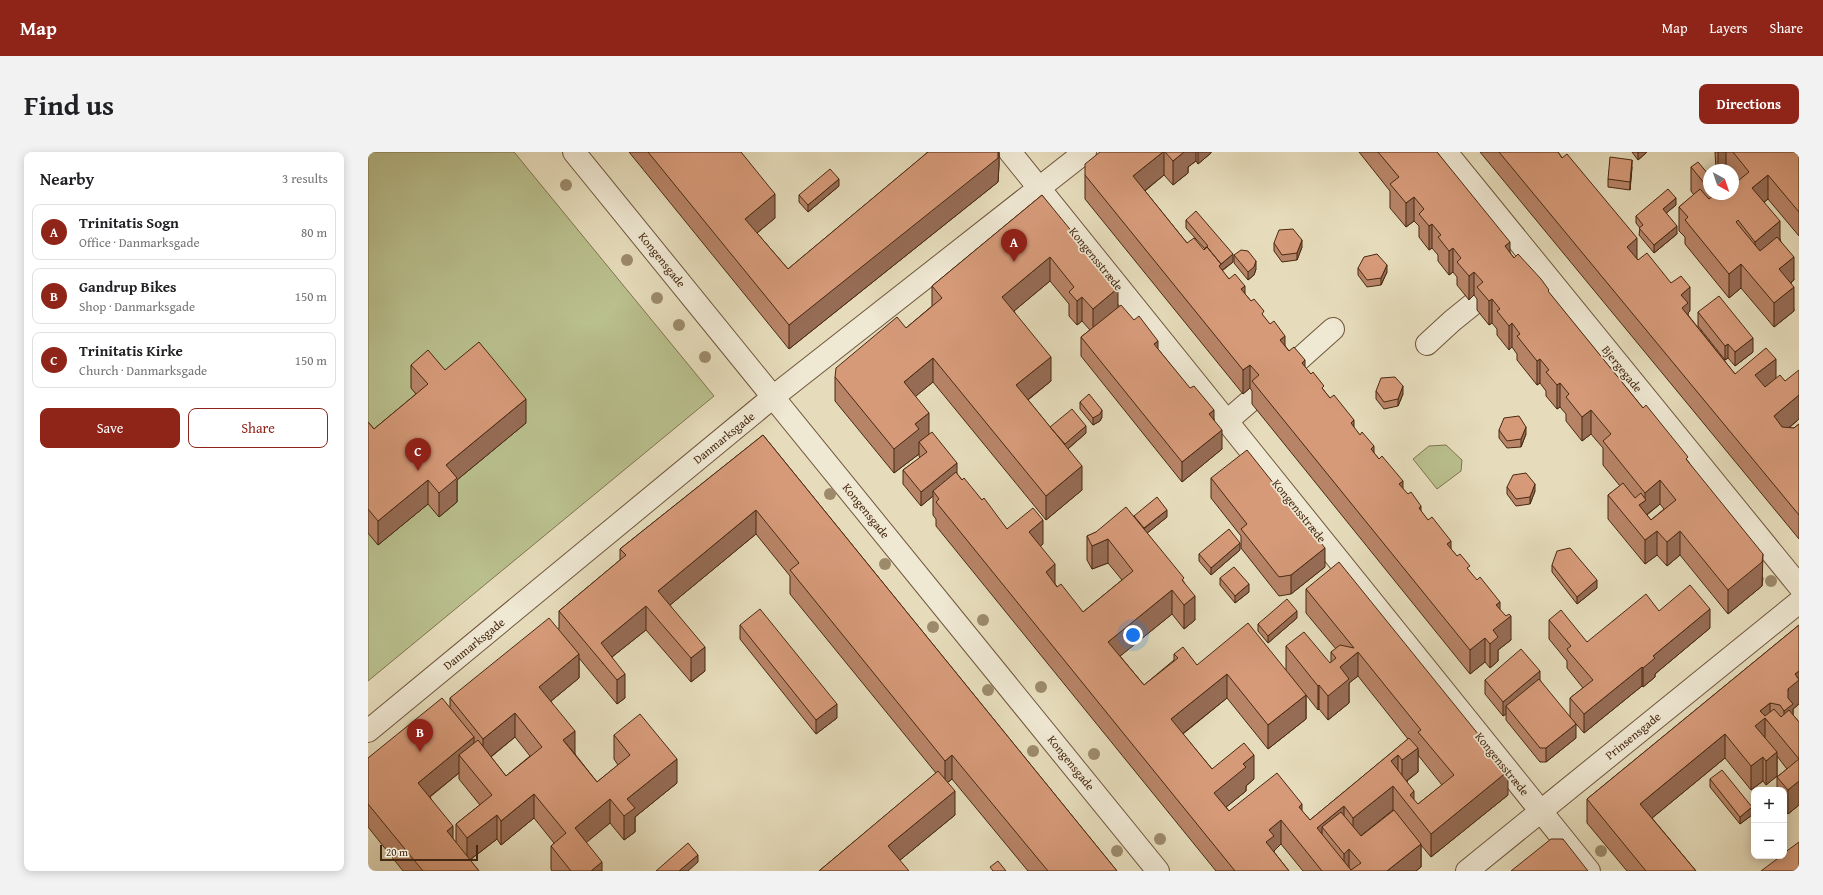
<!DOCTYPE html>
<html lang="en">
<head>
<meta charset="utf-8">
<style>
	body { margin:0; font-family:"Gentium Book Plus",serif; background:#f2f2f2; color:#202124 }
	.controls { position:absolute; right:12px; bottom:12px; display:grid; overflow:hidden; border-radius:8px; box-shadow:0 2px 10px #0003 }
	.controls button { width:36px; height:36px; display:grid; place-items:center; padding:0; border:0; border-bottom:1px solid #e0e0e0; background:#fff; color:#202124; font:20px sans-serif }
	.compass { position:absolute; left:1335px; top:12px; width:36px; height:36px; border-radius:50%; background:#fff; box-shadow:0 2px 10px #0003; rotate:140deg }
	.scale { position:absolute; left:12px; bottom:10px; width:98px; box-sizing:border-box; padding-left:4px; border:2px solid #482911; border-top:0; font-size:11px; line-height:14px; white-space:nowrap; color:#482911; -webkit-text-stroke:3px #efe8d3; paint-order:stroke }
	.you { position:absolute; left:765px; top:483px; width:14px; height:14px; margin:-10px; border:3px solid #fff; border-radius:50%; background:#1a73e8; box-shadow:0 0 0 6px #1a73e833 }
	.badge { display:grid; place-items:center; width:26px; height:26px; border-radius:50%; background:#8f2418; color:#fff; font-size:13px; font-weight:700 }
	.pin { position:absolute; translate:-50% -33px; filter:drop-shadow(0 1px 2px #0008) }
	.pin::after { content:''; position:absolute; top:21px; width:14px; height:12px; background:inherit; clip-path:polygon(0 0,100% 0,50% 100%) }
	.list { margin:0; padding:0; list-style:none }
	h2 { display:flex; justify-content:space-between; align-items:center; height:52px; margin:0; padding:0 16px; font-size:17px }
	h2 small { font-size:13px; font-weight:400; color:#757577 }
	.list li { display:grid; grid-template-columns:26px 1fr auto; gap:12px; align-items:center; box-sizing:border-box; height:56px; margin:0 8px 8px; padding:0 8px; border:1px solid #e0e0e0; border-radius:8px }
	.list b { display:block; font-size:15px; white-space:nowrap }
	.list p { margin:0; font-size:13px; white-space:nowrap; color:#757577 }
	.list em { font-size:13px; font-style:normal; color:#757577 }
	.actions { display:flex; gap:8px; padding:12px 16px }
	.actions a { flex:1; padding:9px 0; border:1px solid #8f2418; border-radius:8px; text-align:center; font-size:14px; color:#8f2418 }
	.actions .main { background:#8f2418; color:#fff }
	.map { position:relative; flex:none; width:1431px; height:719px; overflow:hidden; border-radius:8px }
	header { display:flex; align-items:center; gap:24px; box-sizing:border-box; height:56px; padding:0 20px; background:#8f2418; color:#fff }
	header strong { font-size:19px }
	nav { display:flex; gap:22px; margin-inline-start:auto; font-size:14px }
	.intro { display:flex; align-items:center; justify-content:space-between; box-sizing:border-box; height:96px; padding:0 24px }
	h1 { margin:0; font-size:28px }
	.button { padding:10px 18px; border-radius:8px; background:#8f2418; color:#fff; font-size:14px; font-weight:700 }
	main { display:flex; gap:24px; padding:0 24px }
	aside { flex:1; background:#fff; border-radius:8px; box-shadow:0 2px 10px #0003 }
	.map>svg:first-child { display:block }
	.green { fill:#b9bf8d; stroke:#80744f }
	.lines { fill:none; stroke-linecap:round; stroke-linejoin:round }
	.minor-casing { stroke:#70563c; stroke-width:24 }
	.minor { stroke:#efe8d3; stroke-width:22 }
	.tree { fill:#9c8a6b }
	.wall { fill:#b88468; stroke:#482911; fill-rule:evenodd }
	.shaded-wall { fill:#966c55; stroke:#482911 }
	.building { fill:#d69a79; stroke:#482911 }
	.labels { text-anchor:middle; stroke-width:3.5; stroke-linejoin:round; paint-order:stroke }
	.street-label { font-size:12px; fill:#482911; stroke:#efe8d3 }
</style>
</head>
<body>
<header>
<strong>Map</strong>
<nav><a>Map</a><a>Layers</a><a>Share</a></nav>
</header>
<div class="intro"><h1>Find us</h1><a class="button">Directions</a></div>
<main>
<aside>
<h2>Nearby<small>3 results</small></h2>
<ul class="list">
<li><span class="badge">A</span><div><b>Trinitatis Sogn</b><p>Office · Danmarksgade</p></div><em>80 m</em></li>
<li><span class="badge">B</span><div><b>Gandrup Bikes</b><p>Shop · Danmarksgade</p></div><em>150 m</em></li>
<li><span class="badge">C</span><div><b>Trinitatis Kirke</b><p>Church · Danmarksgade</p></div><em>150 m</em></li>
</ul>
<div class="actions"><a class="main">Save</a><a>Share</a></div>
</aside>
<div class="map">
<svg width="1431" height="719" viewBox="0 0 1431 719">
	<rect width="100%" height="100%" fill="#e6dcbb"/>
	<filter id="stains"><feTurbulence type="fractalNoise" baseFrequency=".005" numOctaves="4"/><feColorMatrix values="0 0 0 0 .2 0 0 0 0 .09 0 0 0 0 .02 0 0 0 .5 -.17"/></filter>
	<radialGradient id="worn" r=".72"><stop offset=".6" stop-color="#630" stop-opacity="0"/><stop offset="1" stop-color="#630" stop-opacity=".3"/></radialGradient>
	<path class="green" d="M0 0H146L346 244 0 529Z
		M1078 293 1094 308 1093 319 1069 337 1045 307 1061 294Z"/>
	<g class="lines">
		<defs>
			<path id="minor" d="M206 0 790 719
				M642 0 1221 719
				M1078 0 1431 434
				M1059 192 1084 169 1110 148
				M918 219 965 177
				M859 269 888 244
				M0 579 405 245 717 0
				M1099 719 1431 450"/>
		</defs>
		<use href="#minor" class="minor-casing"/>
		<use href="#minor" class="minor"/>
	</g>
	<g class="tree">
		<circle cx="198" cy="33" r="6"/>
		<circle cx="259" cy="108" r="6"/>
		<circle cx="289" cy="146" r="6"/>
		<circle cx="311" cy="173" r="6"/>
		<circle cx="337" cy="205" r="6"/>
		<circle cx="462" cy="342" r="6"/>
		<circle cx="517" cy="412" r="6"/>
		<circle cx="1403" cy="429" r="6"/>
		<circle cx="615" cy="468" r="6"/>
		<circle cx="565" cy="475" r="6"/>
		<circle cx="673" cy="535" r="6"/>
		<circle cx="620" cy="538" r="6"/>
		<circle cx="665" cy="599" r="6"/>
		<circle cx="726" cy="602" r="6"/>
		<circle cx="792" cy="687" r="6"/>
		<circle cx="749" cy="699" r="6"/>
		<circle cx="1233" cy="699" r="6"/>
	</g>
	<path class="wall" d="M261 0H373L407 66 389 81 420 117 559 1V0H631V13L630 30 421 197Z
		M732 0H843V1L830 12 828 9 820 15V21L805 33 796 23 777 39 819 91 836 98 837 97 818 76V68L865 110 854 119 861 127 877 142 896 165 921 199 937 215 1132 458 1143 488 1130 498V509L1122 516 1117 510 1102 522 884 252V239L882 236 875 242 717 47V23Z
		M991 0H1069L1146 106 1181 141 1275 256 1320 309 1395 426 1394 434 1360 462 1312 403 1299 414 1289 403 1277 412 1240 367V343L1252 334 1235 313V296L1223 282 1214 289 1198 269V262L1192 255 1189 257 1178 244V239L1172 231 1169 233 1149 208V202L1144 195 1141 198 1129 183V177L1124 171 1121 173 1109 158V147L1106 143 1101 148 1089 133V125L1085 120 1081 123 1070 109V103L1064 96 1061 98 1051 85V74L1046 69 1038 75 1022 56V39ZM1292 352 1296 357 1283 368 1279 363Z
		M1112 0H1190L1269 107 1322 159 1320 161V163L1367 222 1408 226 1431 267 1421 276H1426L1431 272V387Z
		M1264 0H1279L1270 8Z
		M1347 0H1431V84L1400 47 1396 50 1412 87 1426 128 1423 131 1426 159 1406 175 1373 136 1361 146 1317 92V85L1311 79V55L1326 43 1323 39V15L1341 23V42H1365L1369 29 1365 24V18H1360L1358 16 1355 18H1348Z
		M1264 15 1262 38 1240 35V27Z
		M471 34 440 60 431 50V43Z
		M674 43 750 155 790 197 846 267 854 297 814 330 713 204V185L722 178 714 169 709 173 701 164V152L682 129 646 159 683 229 660 248 682 275 718 281 700 297 714 338 678 368 565 230 547 244 561 283 589 322 594 328 614 348 639 377 675 392 672 394 687 432 715 460 754 428 740 411 724 417 719 408V384L766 364 799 365 779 381 816 430 827 468 816 477 804 462 752 504 776 533 806 508V502L829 513 918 518V494L962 511 963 510V500L968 497 938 461V437L1140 643 1063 705 1053 693V715L1048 719H935L913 692 906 699V700L921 719H848L568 374V367L565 363V344L553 354 535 332V318L552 306 551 304V302L526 321 467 249V225L538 176 564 154V134ZM990 524 1040 587 942 668 934 659H861L858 655 878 639V634L886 627 844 617 815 582 859 546 900 597 938 567V543L950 558 951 557 960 568 981 551V531ZM1050 598V603L1074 633 1050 652 1046 649 1039 629 1050 620Z
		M1308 53 1298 61 1309 82 1286 101 1271 83 1272 76 1268 71V64Z
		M906 91 934 95 929 108 914 110 906 99Z
		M866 103 888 117 886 123 880 128 866 111Z
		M990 116 1019 120 1013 133 999 135 990 123Z
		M1330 160 1385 200 1367 214 1360 206 1357 208 1330 174Z
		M43 213 77 218 158 271 89 328V350L71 365 60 352 10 393 0 381V270L6 277 48 242 43 236Z
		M1008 239 1035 242 1030 254 1016 257 1008 247Z
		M712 250 734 265 732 269 725 273 712 257Z
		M1131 278 1158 282 1153 295 1139 296 1131 286Z
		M395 283 749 719H660L584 627 579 631 587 663 532 708 451 719 568 621 422 442V424L388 382 302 453 337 519 323 530 278 478 244 505 257 546 249 552 211 506V526L183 549 207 602 229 630 250 613 246 607V583L309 631 267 665V680L256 688 242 671 218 690 234 719H184L183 717V694L186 691 166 666 133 693 129 687 102 708 111 719H35L0 675V606L82 555V546L191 477V459L252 408V397ZM147 585 162 604 138 624 123 605ZM91 621V627L112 653 88 672V690L85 687 62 645Z
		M843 326 957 415 923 442 911 444 873 396V384L843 346Z
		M1139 335 1167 339 1162 352 1148 354 1139 342Z
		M872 398 843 423 831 409V402Z
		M1184 413 1229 436 1209 452 1184 420Z
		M852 426 881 440 867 451 852 433Z
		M1291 459 1342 476 1287 522V525L1275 535 1274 534 1216 581 1202 565V546L1215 536 1199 516V509L1181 487V468L1219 490Z
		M929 466 900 491 890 479V472Z
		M372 473 469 566 448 582 372 487Z
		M1431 473V552L1425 557V563L1431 570V653L1420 662 1416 657V638H1409V625L1419 617 1409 604V624L1398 633 1395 629 1383 638 1357 606 1284 666 1328 719H1259L1219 671V647Z
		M1117 528H1172L1208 586 1178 610H1172L1138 568V562L1135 564 1117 542Z
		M1342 627 1384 663 1372 672 1342 635Z"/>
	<path class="shaded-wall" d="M630 0H631V13L630 30 421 197V173Z
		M795 0H796V23L765 48V24Z
		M816 0H828V9L820 15V21L805 33V9Z
		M830 0H843V1L830 12Z
		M1270 0H1279L1270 8Z
		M1350 0H1358V16L1355 18H1350Z
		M1264 8V15L1262 38V30Z
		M1400 23V47L1384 60V36Z
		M471 27V34L440 60V53Z
		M407 42V66L377 91V67Z
		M1046 45V69L1038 75V51Z
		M1308 46V53L1295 64V57Z
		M1412 69V93L1387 114V90Z
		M1064 72V96L1061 98V74Z
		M1309 74V82L1286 101V93Z
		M1269 86V110L1259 95Z
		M934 88V95L929 108V101Z
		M1142 90V114L1137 94Z
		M1085 96V120L1081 123V99Z
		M865 102V110L853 119 851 114Z
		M682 105V129L634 169V145Z
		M1426 105V128L1411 140V117Z
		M888 109V117L886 123 880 128V120Z
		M1373 112V136L1361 146V122Z
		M1019 113V120L1013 133V126Z
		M1106 120V143L1101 148V124Z
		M877 134V158L873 137Z
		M1322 135V159L1320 161V175L1314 180 1313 143Z
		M1426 135V159L1406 175V151Z
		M750 136V160L725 181V157Z
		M714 145V169L709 173V149Z
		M1124 147V171L1121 173V149Z
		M1144 171V195L1141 198V174Z
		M917 184V208L912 188Z
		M1385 186V200L1367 214V200Z
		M790 189V208L786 192Z
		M1360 192V206L1357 208V194Z
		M683 205V229L648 257V233Z
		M565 206V230L536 254V230Z
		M1172 207V231L1169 233V209Z
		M1408 207V231L1387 247V223Z
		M937 208V232L934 211Z
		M882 213V236L875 242V218Z
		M1192 231V255L1189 257V233Z
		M1035 234V242L1030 254V247Z
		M1431 243V267L1406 288V264Z
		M158 247V271L89 328V350L71 365V341L78 313Z
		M734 258V265L732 269 725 273V266Z
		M846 258V277L841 262Z
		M1223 258V282L1214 289V265Z
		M561 261V285L551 290V302L526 321V297L547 272Z
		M986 268V292L983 271Z
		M718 274V281L695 301V293Z
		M1158 275V282L1153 295V287Z
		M854 278V297L814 330V310Z
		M1006 294V318L1003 297Z
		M589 311V325L565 339V344L553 354V340Z
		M714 314V338L678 368V344Z
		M60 328V352L10 393V369Z
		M1292 328V352L1278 363 1271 353 1277 349V341Z
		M1035 329V353L1031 332Z
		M1167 332V339L1162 352V345Z
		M1053 354V377L1051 356Z
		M388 358V382L290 463V439Z
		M799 358V365L772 387V380Z
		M675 368V392L661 404V380Z
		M1289 379V403L1277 412V388Z
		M1312 379V403L1299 414V390Z
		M740 387V411L724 417V394Z
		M1083 389V413L1079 392Z
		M872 391V398L843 423V416Z
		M957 396V415L923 442V423Z
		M1395 402 1394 434 1360 462V438Z
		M687 412V436L678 420Z
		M1229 428V436L1209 452V445Z
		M881 432V440L867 451V444Z
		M804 438V462L740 514V490Z
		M827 444V468L816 477V453Z
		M1132 450V472L1143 464V488L1130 498V509L1122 516V492L1125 478 1128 453Z
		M278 454V478L235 512 233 491Z
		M1342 457V476L1287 522V525L1275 535V516L1285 504Z
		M929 459V466L900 491V484Z
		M1117 486V510L1102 522V498Z
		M337 495V519L323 530V506Z
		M990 500V524L981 531V551L960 568V544L972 515Z
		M211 502V526L171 559V535Z
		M1274 515V534L1216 581V562Z
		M1172 519V533L1138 554V562L1135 564V550Z
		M1431 519V552L1425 557V575L1416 583V559L1420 537 1427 522Z
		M257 522V546L249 552V528Z
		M859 522V546L803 591V567Z
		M951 533V557L950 558V534Z
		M938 543V567L900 597V573Z
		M1402 551V572L1397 566V590L1387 574 1392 559Z
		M469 552V566L448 582V568Z
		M147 561V585L115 611V587Z
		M1208 572V586L1178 610V596Z
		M207 579V602L195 588Z
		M1357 582V606L1272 676V652Z
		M106 585V609L91 603V621L50 654V631Z
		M1050 596V620L1034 632V608Z
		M1409 600V624L1398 633V609Z
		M584 603V627L577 632V609Z
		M886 603V627L878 634V639L846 665V641L875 612Z
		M1030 603V627L1023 609Z
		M1395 605V629L1383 638V614Z
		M309 607V631L267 665V680L256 688V664L259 647Z
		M1140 619V643L1063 705V682Z
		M1431 629V653L1420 662V638Z
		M1025 634V658L985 690V666Z
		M587 639V663L520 718V694Z
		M1046 639V661L1042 643Z
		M166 642V666L133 693V669Z
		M242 647V671L207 700V676Z
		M934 652V676L931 655Z
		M976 654V678L954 675V696L949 676Z
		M1384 655V663L1372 672V665Z
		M129 663V687L99 710V686Z
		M913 668V692L906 699V708L898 690 901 678Z
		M85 674V698L79 679Z
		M1053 692V715L1048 719H1019Z
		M981 697V719H976V702Z
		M330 703V710L320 719H311Z
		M234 710V719H223Z"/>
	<path class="building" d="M280 0H373L407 42 377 67 420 117 560 0H630V6L421 173Z
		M732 0H795L765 24 819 91 826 86 836 98 839 95 853 112 851 114 861 127 867 122 877 134 873 137 883 149 886 147 896 159 894 162 902 172 906 169 917 184 912 188 921 199 926 195 937 208 934 211 943 222 945 220 956 234 954 236 962 246 966 243 986 268 983 271 992 283 994 280 1006 294 1003 297 1011 307 1014 304 1035 329 1031 332 1040 342 1043 340 1053 354 1051 356 1060 368 1064 365 1083 389 1079 392 1089 404 1092 402 1102 414 1099 416 1109 428 1112 425 1132 450 1128 453 1138 464 1141 462 1143 464 1125 478 1130 485 1122 492 1117 486 1102 498 884 229 891 223 882 213 875 218 717 23V12Z
		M797 0H816L805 9Z
		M1010 0H1069L1142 90 1137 94 1146 106 1150 102 1173 127 1181 138 1180 139 1275 256 1278 253 1320 305 1318 307 1395 402 1394 410 1360 438 1312 379 1299 390 1289 379 1277 388 1240 343 1255 331 1267 346 1273 341 1278 348 1271 353 1283 368 1308 348 1292 328 1277 341 1235 289 1243 282 1223 258 1214 265 1198 245 1201 242 1192 231 1189 233 1178 220 1181 218 1172 207 1169 209 1149 184 1152 182 1144 171 1141 174 1129 159 1132 157 1124 147 1121 149 1109 135 1115 130 1106 120 1101 124 1089 110 1093 106 1085 96 1081 99 1070 85 1073 83 1064 72 1061 74 1051 62 1056 57 1046 45 1038 51 1022 32 1031 25Z
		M1131 0H1190L1194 6 1199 2 1269 86 1259 95 1270 108 1279 101 1303 131 1313 124 1322 135 1313 143 1320 151 1314 156 1367 222 1398 196 1408 207 1387 223 1397 235 1412 223 1417 229 1431 218V243L1406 264 1414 275 1426 276 1431 272V363Z
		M1365 0H1431V60L1400 23 1384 36 1412 69 1387 90 1370 68 1368 70 1392 99 1409 85 1426 105 1411 117 1426 135 1406 151 1373 112 1361 122 1317 68 1320 65 1311 55 1332 37 1341 47 1346 43 1345 42H1365V33L1381 20Z
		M1242 5 1264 8 1262 30 1240 27Z
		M1330 10 1341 23V37L1323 15Z
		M462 17 471 27 440 53 431 43Z
		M1300 37 1308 46 1295 57 1309 74 1286 93 1271 76 1275 73 1268 64Z
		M674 43 750 136 725 157 714 145 709 149 701 140 706 135 682 105 634 145 683 205 648 233 714 314 678 344 565 206 536 230 561 261 547 272 551 277 526 297 467 225 468 216 529 165 538 176 574 146 564 134Z
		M828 59 865 102 852 113 853 112 839 95 838 96H837L840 94 818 68Z
		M925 77 934 88 929 101 914 103 906 91 911 78Z
		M873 98 880 99 888 109 886 115 880 120 866 103Z
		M1009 102 1019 113 1013 126 999 128 990 116 996 105Z
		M1351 144 1385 186 1367 200 1360 192 1357 194 1330 160Z
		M753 153 766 168 771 164 790 189 786 192 822 236 826 234 846 258 841 262 854 278 814 310 713 185Z
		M111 190 158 247 78 313 89 326 71 341 60 328 10 369 0 357V270L6 277 60 232 43 213 60 198 77 218Z
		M1027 225 1035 234 1030 247 1016 250 1008 239 1013 226Z
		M721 242 734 258 732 262 725 266 712 250Z
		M704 257 718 274 697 292 682 275Z
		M1151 264 1158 275 1153 287 1139 289 1131 278 1136 266Z
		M564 280 589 311 553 340 535 318 559 300 551 290Z
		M395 283 749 719H680L584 603 577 609 422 418 431 411 388 358 290 439 337 495 323 506 278 454 233 491 257 522 249 528 191 459 258 403 252 397Z
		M879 298 957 396 923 423 911 425 873 377 879 372 843 326Z
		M588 320 594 328 596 326 614 348 616 346 639 377 665 356 675 368 661 380 687 412 678 420 689 435 693 432 715 460 765 419 740 387 724 394 719 384 728 380 758 355 816 426 814 428 827 444 816 453 804 438 740 490 776 533 810 506 806 502 815 495 829 513 880 471 938 543 900 573 859 522 803 567 844 617 876 591 886 603 875 612 878 615 846 641 861 659 909 621 934 652 931 655 942 668 1041 586 1050 596 1034 608 1030 603 1023 609 1046 639 1042 643 1050 652 1086 623 1050 580 1053 578 990 500 972 515 981 527 960 544 951 533 950 534 918 494 936 480 962 511 968 506 963 500 972 493 986 496 938 437 971 410 1140 619 1063 682 1025 634 985 666 976 654 949 676 983 718 993 711 981 697 976 702 954 675 973 660 993 684 1026 658 1053 692 1019 719H954L913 668 901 678 906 684 898 690 921 719H867L568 350 571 347 565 339Z
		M1158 321 1167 332 1162 345 1148 347 1139 335 1145 323Z
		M789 345 799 358 776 376 766 364Z
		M861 377 872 391 843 416 831 402Z
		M1202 396 1229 428 1209 445 1184 413 1189 399Z
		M866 415 881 432 867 444 852 426Z
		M1322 433 1342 457 1285 504 1287 506 1275 516 1274 515 1216 562 1202 546 1225 528 1201 500 1199 497 1203 494 1181 468 1193 458 1219 490 1278 442 1291 459Z
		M919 447 929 459 900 484 890 472Z
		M392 457 469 552 448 568 372 473Z
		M181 466 211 502 171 535 207 579 195 588 229 630 262 603 246 583 272 562 309 607 259 647 267 656 256 664 242 647 207 676 234 710 223 719H203L183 694 198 681 166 642 133 669 129 663 99 686 88 672 124 643 91 603 110 588 138 624 174 595 147 561 115 587 82 546Z
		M1431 473V519L1427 522 1431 528 1420 537V546L1425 552 1416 559 1412 553 1402 551 1392 559 1397 564 1406 557 1413 565 1421 558 1431 570V607L1397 566 1387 574 1409 600 1398 609 1395 605 1383 614 1357 582 1272 652 1328 719H1278L1219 647Z
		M1153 497 1172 519 1135 550 1117 528Z
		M1171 527 1208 572 1178 596H1172L1138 554Z
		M74 546 106 585 50 631 85 674 79 679 111 719H55L0 652V606Z
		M1431 607V629L1420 638 1409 625Z
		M1354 618 1384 655 1372 665 1342 627Z
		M570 619 587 639 520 694 541 719H451Z
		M1183 687H1195L1220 719H1143Z
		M1431 690V719H1393L1413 704H1416V701Z
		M320 691 330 703 311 719H288Z
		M630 709 638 719H625L622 715Z"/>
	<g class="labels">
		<g class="street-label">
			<text transform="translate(728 107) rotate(51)" y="4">Kongensstræde</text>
			<text transform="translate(294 108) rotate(51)" y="4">Kongensgade</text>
			<text transform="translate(1254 217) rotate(51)" y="4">Bjergegade</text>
			<text transform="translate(356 286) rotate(-39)" y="4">Danmarksgade</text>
			<text transform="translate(498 359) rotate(51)" y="4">Kongensgade</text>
			<text transform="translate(931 359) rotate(51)" y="4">Kongensstræde</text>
			<text transform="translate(106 492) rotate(-39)" y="4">Danmarksgade</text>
			<text transform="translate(1265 584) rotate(-39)" y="4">Prinsensgade</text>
			<text transform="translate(703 611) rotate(51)" y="4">Kongensgade</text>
			<text transform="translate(1134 612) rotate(51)" y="4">Kongensstræde</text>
		</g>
	</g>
	<rect width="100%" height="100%" filter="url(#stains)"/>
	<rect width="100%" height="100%" fill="url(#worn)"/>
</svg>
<div class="controls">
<button>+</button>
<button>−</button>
</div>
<svg class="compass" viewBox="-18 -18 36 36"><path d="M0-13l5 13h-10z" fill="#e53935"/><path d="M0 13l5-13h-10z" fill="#757577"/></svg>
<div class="scale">20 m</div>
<div class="you"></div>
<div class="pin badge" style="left:646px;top:110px">A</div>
<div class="pin badge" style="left:52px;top:600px">B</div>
<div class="pin badge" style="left:50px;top:319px">C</div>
</div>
</main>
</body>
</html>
